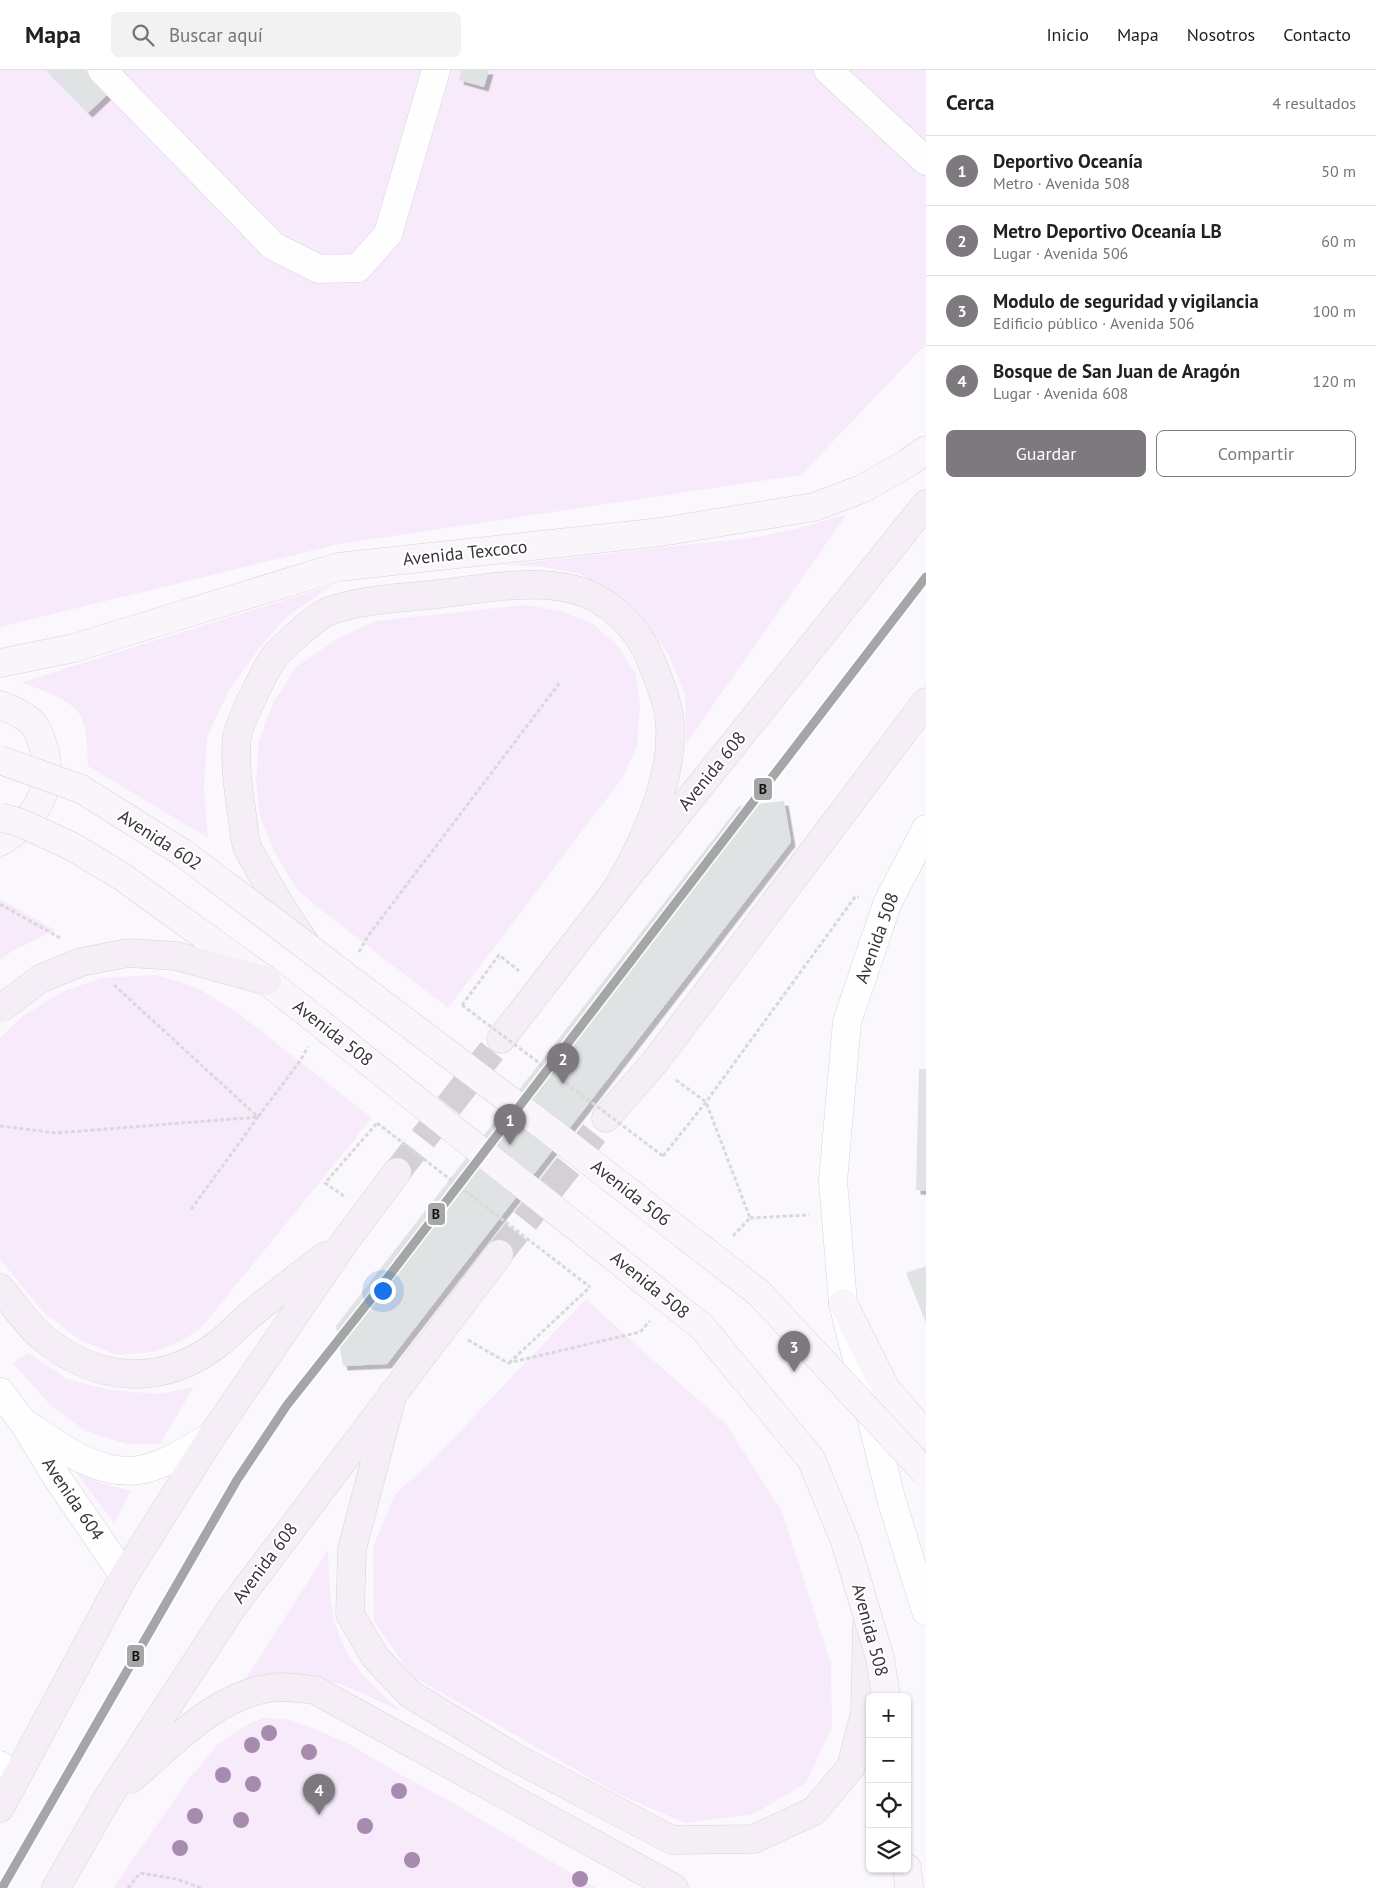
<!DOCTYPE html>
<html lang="es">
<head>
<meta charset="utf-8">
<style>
	body { margin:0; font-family:"PT Sans",sans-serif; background:#f2f2f2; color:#202124 }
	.controls { position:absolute; right:15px; bottom:15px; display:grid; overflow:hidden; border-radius:8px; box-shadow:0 1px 4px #0004 }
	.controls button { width:45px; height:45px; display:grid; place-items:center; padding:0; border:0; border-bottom:1px solid #e0e0e0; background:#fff; color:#202124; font:25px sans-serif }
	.you { position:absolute; left:382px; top:1220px; width:18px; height:18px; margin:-12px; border:4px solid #fff; border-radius:50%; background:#1a73e8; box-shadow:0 0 0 8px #1a73e833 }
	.badge { display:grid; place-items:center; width:32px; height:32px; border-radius:50%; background:#7d797e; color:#fff; font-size:16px; font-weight:700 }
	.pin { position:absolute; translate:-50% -41px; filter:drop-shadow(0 1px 2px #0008) }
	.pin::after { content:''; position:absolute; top:26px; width:18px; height:15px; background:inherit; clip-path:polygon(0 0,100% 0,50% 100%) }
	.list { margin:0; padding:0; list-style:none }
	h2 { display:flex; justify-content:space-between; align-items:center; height:65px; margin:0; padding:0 20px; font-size:21px }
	h2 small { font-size:16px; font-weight:400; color:#757577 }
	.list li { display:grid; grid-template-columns:32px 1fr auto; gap:15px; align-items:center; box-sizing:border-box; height:70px; padding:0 20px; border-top:1px solid #e0e0e0 }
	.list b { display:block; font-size:19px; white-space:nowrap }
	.list p { margin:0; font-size:16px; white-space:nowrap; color:#757577 }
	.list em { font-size:16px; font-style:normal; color:#757577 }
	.actions { display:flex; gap:10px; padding:15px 20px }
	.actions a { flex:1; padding:11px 0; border:1px solid #7d797e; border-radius:8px; text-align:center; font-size:18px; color:#7d797e }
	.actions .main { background:#7d797e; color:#fff }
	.icon { flex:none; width:28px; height:28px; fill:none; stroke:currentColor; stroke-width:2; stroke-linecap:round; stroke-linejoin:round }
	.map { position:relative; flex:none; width:926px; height:1818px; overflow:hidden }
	header { display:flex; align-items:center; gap:30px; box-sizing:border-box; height:70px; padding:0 25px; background:#fff; border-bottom:1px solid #e0e0e0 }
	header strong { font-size:24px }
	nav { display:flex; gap:28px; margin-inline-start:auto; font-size:18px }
	.search { width:350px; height:45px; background:#f2f2f2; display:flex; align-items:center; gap:12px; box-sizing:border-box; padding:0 18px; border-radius:8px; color:#757577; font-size:19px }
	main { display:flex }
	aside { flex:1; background:#fff }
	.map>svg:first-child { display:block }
	.green { fill:#f7eafb }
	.building { fill:#e0e3e3; filter:url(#shadow) }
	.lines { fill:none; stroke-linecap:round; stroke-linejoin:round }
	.highway-tunnel { stroke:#d4d1d6; stroke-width:28; stroke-dasharray:28 14; stroke-linecap:butt }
	.minor-casing { stroke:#d8d4d9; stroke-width:29 }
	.major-casing { stroke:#d6d4d7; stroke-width:29 }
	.highway-casing { stroke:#d6d4d7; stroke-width:29 }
	.path { stroke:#dad9da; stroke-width:3; stroke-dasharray:4 2.5; stroke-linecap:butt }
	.minor { stroke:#fefeff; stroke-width:28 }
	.major { stroke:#f9f5fa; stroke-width:28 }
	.highway { stroke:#f5eef7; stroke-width:28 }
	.major-bridge-casing { stroke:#d6d4d7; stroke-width:29; stroke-linecap:butt }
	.highway-bridge-casing { stroke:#d6d4d7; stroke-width:29; stroke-linecap:butt }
	.path-bridge { stroke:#dad9da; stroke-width:3; stroke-dasharray:4 2.5; stroke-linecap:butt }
	.major-bridge { stroke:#f9f5fa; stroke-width:28 }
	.highway-bridge { stroke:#f5eef7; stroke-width:28 }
	.metro-1-casing { stroke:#fff; stroke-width:12 }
	.metro-1 { stroke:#a5a6a7; stroke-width:9 }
	.tree { fill:#a78baf }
	.labels { text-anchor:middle; stroke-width:4; stroke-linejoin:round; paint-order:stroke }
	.street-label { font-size:18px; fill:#39343a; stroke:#fff }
	.line-badge { stroke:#fff; stroke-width:2 }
	.pale-badge-label { font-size:14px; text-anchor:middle; font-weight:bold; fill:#111 }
</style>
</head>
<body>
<header>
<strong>Mapa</strong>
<div class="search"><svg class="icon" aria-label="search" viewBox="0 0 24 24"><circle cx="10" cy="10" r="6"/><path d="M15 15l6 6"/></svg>Buscar aquí</div>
<nav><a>Inicio</a><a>Mapa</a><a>Nosotros</a><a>Contacto</a></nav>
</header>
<main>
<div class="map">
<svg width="926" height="1818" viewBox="0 0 926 1818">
	<defs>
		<filter id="shadow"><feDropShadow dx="4.5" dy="4.5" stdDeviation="0" flood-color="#0004"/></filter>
	</defs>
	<rect width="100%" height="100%" fill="#fbf8fd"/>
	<path class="green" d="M0 0H926V274L801 405 339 474 0 557Z
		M847 444 686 674 685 624 666 580 625 530 580 504 539 496 503 495 758 467 804 457Z
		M333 515 285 548 258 580 229 620 207 667 204 718 208 768 88 696C87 680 88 660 80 645 71 629 39 620 22 612Z
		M524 535 557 540 592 553 618 576 636 604 640 634 637 675 624 706 448 938 316 836 295 817 274 781 260 746 256 712 259 671 273 633 296 597 338 568 376 551Z
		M0 829 55 860 14 880 0 890Z
		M156 905 196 917 235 941 372 1048 201 1258 181 1271 153 1282 117 1285 80 1270 44 1243 2 1192 0 1188V968L24 945 62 922 101 908Z
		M586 1229 645 1283 726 1354 782 1442 831 1594 832 1657 806 1713 754 1744 685 1753 620 1725 412 1606 374 1551 373 1477 395 1424 428 1395Z
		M28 1283 67 1309 110 1320 159 1324 194 1317 160 1374H126L86 1361 51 1336 13 1293Z
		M75 1401 95 1411 131 1421 114 1453Z
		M328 1480C330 1523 329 1561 357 1597 369 1613 386 1627 400 1641 370 1627 340 1611 306 1606 286 1603 265 1607 245 1610Z
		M262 1648 286 1649 313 1658 351 1675 403 1706 452 1732 596 1818H113L189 1709 218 1674 241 1658Z"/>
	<path class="building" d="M46 0H85L108 24 88 43Z
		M461 0H489L484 17 459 10Z
		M784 731 791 772 387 1294 343 1296 336 1256 739 736Z
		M919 999H926V1121L916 1120Z
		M926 1196V1253L906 1203Z"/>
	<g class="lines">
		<path class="highway-tunnel" d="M397 1102 501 969
			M499 1184 606 1048"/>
		<defs>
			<path id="minor" d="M102 0 273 176 319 199 358 198 388 164 436 0
				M828 0 926 91
				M926 759 887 834 847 952 833 1111 843 1233 892 1432 926 1541
				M0 1322 23 1352 56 1406 124 1506
				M31 1357C62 1378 98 1406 139 1400 165 1396 189 1379 212 1366
				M0 1695 13 1713"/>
			<path id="major" d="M0 593 74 578 338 497 661 462 814 437 862 419 906 394 926 380
				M0 635C11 639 25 645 33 654 39 660 41 671 44 678 55 719 34 752 0 772
				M843 1233 886 1319 926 1365
				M907 1798 909 1818"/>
			<path id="highway" d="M305 873C288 848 273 824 258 797 255 790 249 783 247 776 244 768 244 759 243 751 239 726 234 693 237 667 238 655 266 598 274 587 281 578 317 546 327 542 359 529 405 528 439 524 478 519 534 509 572 519 609 528 639 558 652 593 659 610 666 627 669 645 677 704 644 773 615 822
				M501 969 615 822 926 434
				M606 1048 654 993 926 632
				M0 1218C13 1233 27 1255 42 1267 96 1312 162 1318 219 1273 230 1265 239 1254 250 1245 274 1225 300 1206 325 1186
				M393 1323 352 1479 350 1544 375 1587 410 1624 514 1687 672 1770 754 1769 814 1741 851 1697 865 1643 867 1554
				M131 1709C173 1673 221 1619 281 1617 292 1617 304 1619 315 1620L674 1818
				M0 1738 124 1506 212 1366 346 1170 397 1102
				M56 1818 107 1729 231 1539 499 1184"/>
		</defs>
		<use href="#minor" class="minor-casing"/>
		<use href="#major" class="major-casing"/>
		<use href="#highway" class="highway-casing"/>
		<path class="path" d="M0 834 62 869
			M359 882 368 866 561 611
			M114 915 258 1047 190 1141
			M462 935 499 885 519 901
			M676 1010 706 1032 750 1148 733 1166
			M0 1056 56 1063 258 1047 300 991 308 977
			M663 1086 706 1032 855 827H859
			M344 1126 325 1113 377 1053
			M750 1148 809 1145
			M468 1270 508 1293 640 1262 650 1251
			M509 1293 590 1217
			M128 1818 140 1803 177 1809 201 1818"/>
		<use href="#minor" class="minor"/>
		<use href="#major" class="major"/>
		<use href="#highway" class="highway"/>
		<defs>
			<path id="major-bridge" d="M0 690 81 719 183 783 553 1063 759 1223 926 1403
				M0 747 21 753 73 777 121 806 267 911 702 1257 811 1389 845 1471 880 1588 886 1627"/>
			<path id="highway-bridge" d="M0 939 40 909 81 892 128 883 176 886 267 911"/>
		</defs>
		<use href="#major-bridge" class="major-bridge-casing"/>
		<use href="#highway-bridge" class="highway-bridge-casing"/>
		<path class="path-bridge" d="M462 935 663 1086
			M377 1053 590 1217"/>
		<use href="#major-bridge" class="major-bridge"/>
		<use href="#highway-bridge" class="highway-bridge"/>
		<defs>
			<path id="metro-1" d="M2 1818 237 1410 287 1335 382 1215 926 507"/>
		</defs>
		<use href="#metro-1" class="metro-1-casing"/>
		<use href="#metro-1" class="metro-1"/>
	</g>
	<g class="tree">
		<circle cx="269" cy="1663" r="8"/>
		<circle cx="252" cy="1675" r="8"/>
		<circle cx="309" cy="1682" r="8"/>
		<circle cx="223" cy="1705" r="8"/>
		<circle cx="253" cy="1714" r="8"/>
		<circle cx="399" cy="1721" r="8"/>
		<circle cx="195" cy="1746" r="8"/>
		<circle cx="241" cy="1750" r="8"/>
		<circle cx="365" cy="1756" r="8"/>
		<circle cx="180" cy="1778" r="8"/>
		<circle cx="412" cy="1790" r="8"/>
		<circle cx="580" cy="1809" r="8"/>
	</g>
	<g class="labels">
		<g class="street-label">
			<text transform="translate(465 483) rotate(-6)" y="6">Avenida Texcoco</text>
			<text transform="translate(712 701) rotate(-51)" y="6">Avenida 608</text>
			<text transform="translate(160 770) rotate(33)" y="6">Avenida 602</text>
			<text transform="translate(877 868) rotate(-70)" y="6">Avenida 508</text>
			<text transform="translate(333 963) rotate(38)" y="6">Avenida 508</text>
			<text transform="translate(631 1123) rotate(38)" y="6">Avenida 506</text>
			<text transform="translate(650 1215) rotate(39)" y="6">Avenida 508</text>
			<text transform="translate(73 1429) rotate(56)" y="6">Avenida 604</text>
			<text transform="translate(265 1493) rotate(-53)" y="6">Avenida 608</text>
			<text transform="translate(870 1560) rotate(75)" y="6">Avenida 508</text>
		</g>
	</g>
	<g class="line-badge">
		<rect x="753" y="707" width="20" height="24" rx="5" fill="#a5a6a7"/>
		<rect x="427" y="1132" width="19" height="24" rx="5" fill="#a5a6a7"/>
		<rect x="126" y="1574" width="19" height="24" rx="5" fill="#a5a6a7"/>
	</g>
	<g class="pale-badge-label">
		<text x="763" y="724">B</text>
		<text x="436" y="1149">B</text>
		<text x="136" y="1591">B</text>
	</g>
</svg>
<div class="controls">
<button>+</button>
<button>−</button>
<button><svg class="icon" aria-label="locate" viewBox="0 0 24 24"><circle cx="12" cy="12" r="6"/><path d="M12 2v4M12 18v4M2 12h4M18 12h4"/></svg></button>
<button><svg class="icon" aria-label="layers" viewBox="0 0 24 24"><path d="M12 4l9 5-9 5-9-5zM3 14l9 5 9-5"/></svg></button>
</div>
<div class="you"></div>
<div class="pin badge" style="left:510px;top:1075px">1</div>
<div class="pin badge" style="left:563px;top:1014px">2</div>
<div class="pin badge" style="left:794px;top:1302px">3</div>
<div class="pin badge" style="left:319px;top:1745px">4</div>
</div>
<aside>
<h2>Cerca<small>4 resultados</small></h2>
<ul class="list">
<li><span class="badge">1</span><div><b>Deportivo Oceanía</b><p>Metro · Avenida 508</p></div><em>50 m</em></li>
<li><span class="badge">2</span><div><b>Metro Deportivo Oceanía LB</b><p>Lugar · Avenida 506</p></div><em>60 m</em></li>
<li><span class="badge">3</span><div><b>Modulo de seguridad y vigilancia</b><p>Edificio público · Avenida 506</p></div><em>100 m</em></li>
<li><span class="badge">4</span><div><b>Bosque de San Juan de Aragón</b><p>Lugar · Avenida 608</p></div><em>120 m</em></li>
</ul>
<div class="actions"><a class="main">Guardar</a><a>Compartir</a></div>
</aside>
</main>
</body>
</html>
